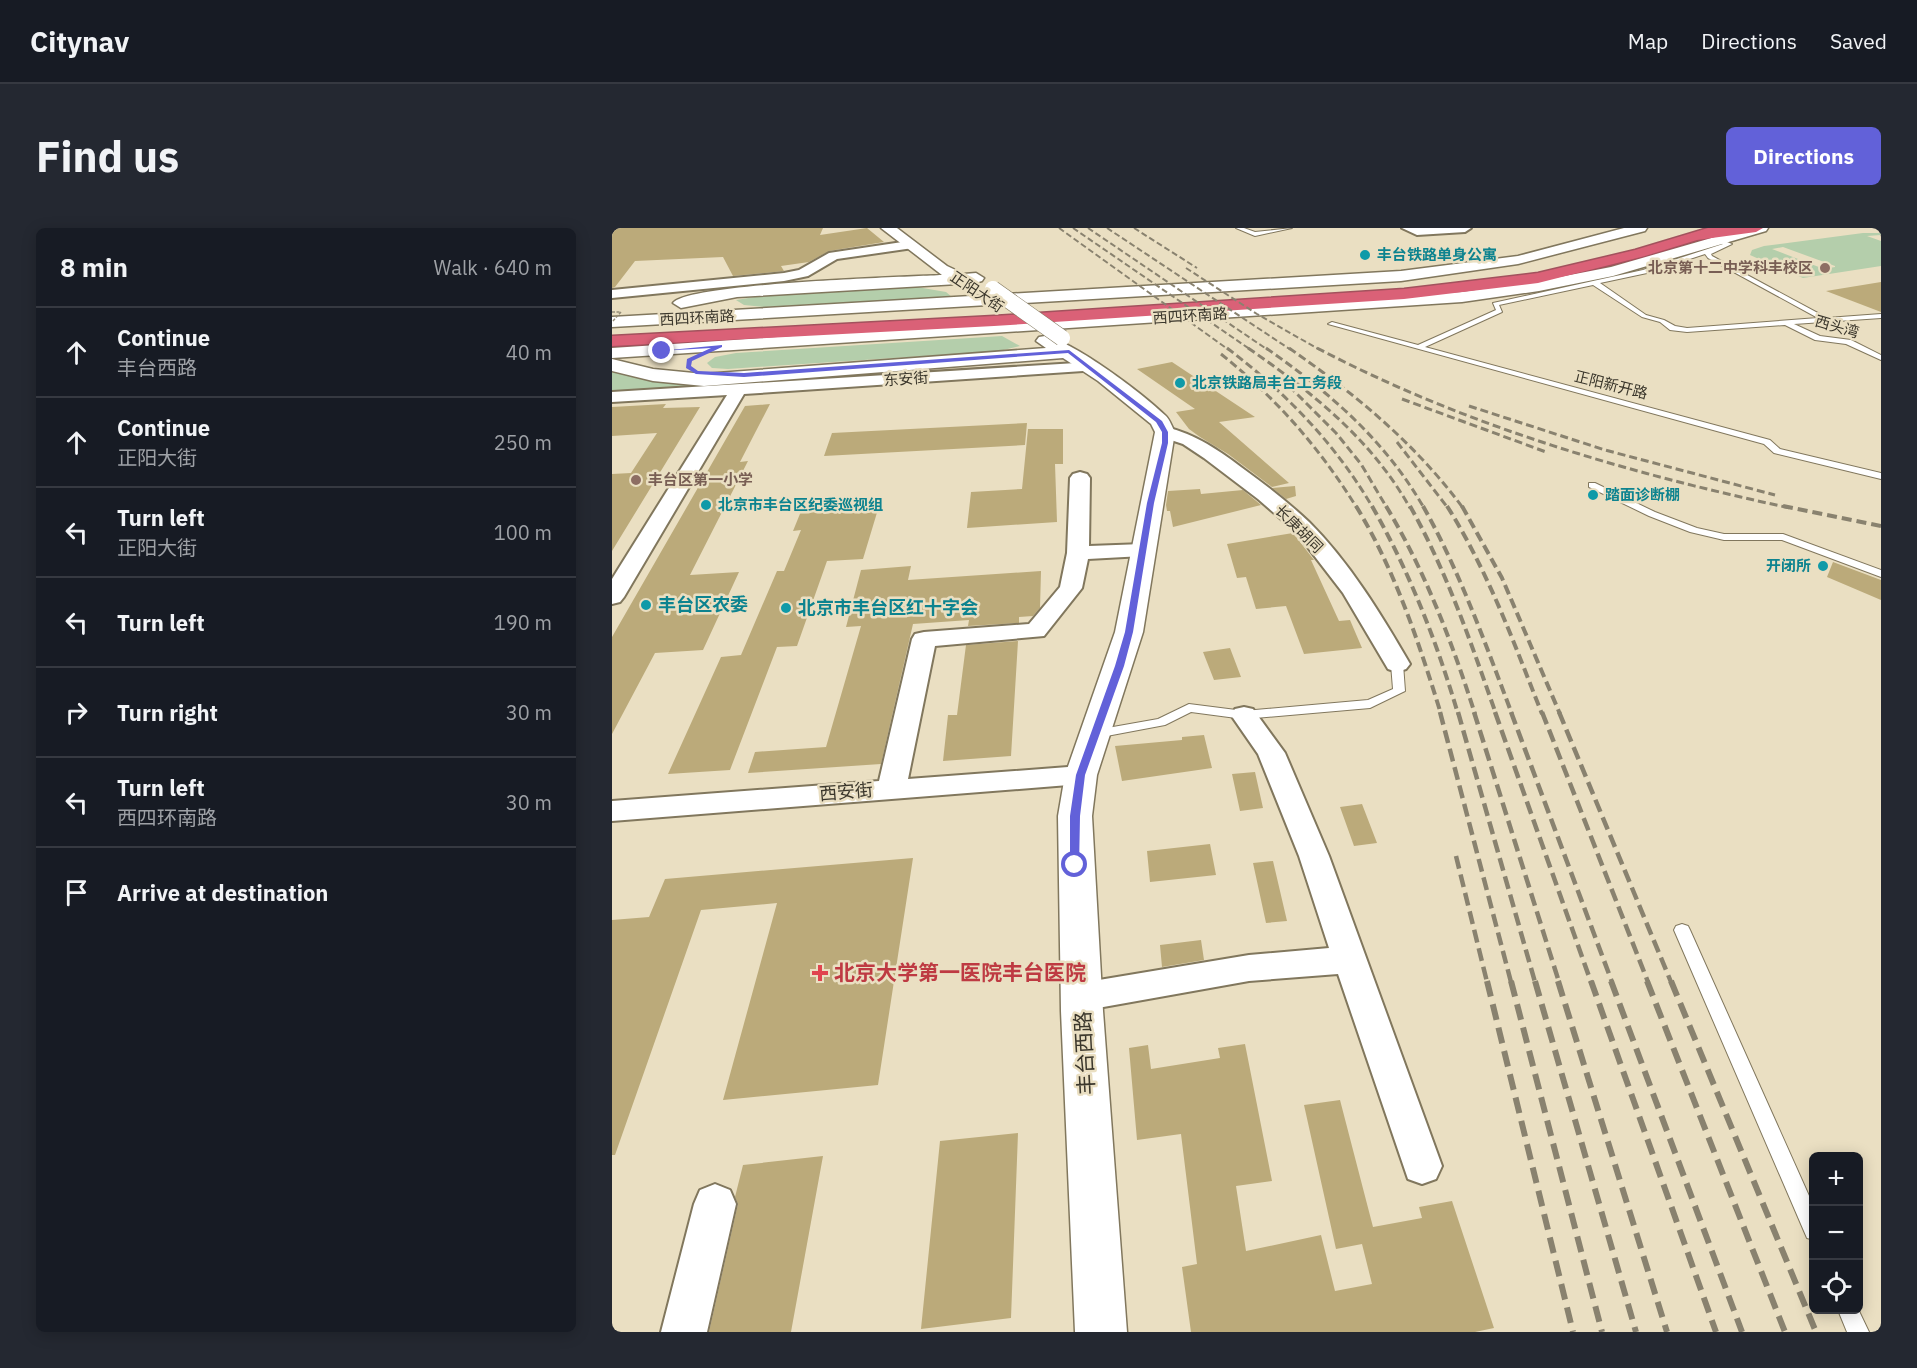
<!DOCTYPE html>
<html lang="en">
<head>
<meta charset="utf-8">
<style>
	body { margin:0; font-family:"IBM Plex Sans","Noto Sans SC",sans-serif; background:#242831; color:#f1f3f6 }
	.controls { position:absolute; right:18px; bottom:18px; display:grid; overflow:hidden; border-radius:9px; box-shadow:0 3px 15px #0003 }
	.controls button { width:54px; height:54px; display:grid; place-items:center; padding:0; border:0; border-bottom:2px solid #363941; background:#171b24; color:#f1f3f6; font:30px sans-serif }
	.stop { position:absolute; width:18px; height:18px; margin:-14px; border:4px solid #6261d9; border-radius:50%; background:#fff }
	.stop.end { background:#6261d9; border-color:#fff; box-shadow:0 2px 6px #0008 }
	.list { margin:0; padding:0; list-style:none }
	h2 { display:flex; justify-content:space-between; align-items:center; height:78px; margin:0; padding:0 24px; font-size:26px }
	h2 small { font-size:20px; font-weight:400; color:#9ea1a6 }
	.list li { display:grid; grid-template-columns:39px 1fr auto; gap:18px; align-items:center; box-sizing:border-box; height:90px; padding:0 24px; border-top:2px solid #363941 }
	.list b { display:block; font-size:22px; white-space:nowrap }
	.list p { margin:0; font-size:20px; white-space:nowrap; color:#9ea1a6 }
	.list em { font-size:20px; font-style:normal; color:#9ea1a6 }
	.icon { flex:none; width:33px; height:33px; fill:none; stroke:currentColor; stroke-width:2; stroke-linecap:round; stroke-linejoin:round }
	.map { position:relative; flex:none; width:1269px; height:1104px; overflow:hidden; border-radius:9px }
	header { display:flex; align-items:center; gap:36px; box-sizing:border-box; height:84px; padding:0 30px; background:#171b24; border-bottom:2px solid #363941 }
	header strong { font-size:28px }
	nav { display:flex; gap:33px; margin-inline-start:auto; font-size:21px }
	.intro { display:flex; align-items:center; justify-content:space-between; box-sizing:border-box; height:144px; padding:0 36px }
	h1 { margin:0; font-size:42px }
	.button { padding:15px 27px; border-radius:9px; background:#6261d9; color:#fff; font-size:21px; font-weight:700 }
	main { display:flex; gap:36px; padding:0 36px }
	aside { flex:1; background:#171b24; border-radius:9px; box-shadow:0 3px 15px #0003 }
	.map>svg:first-child { display:block }
	.green { fill:#b4ceab; fill-rule:evenodd }
	.building { fill:#bbaa7a }
	.lines { fill:none; stroke-linecap:round; stroke-linejoin:round }
	.lane-casing { stroke:#81775d; stroke-width:2 }
	.street-casing { stroke:#81775d; stroke-width:4 }
	.secondary-casing { stroke:#81775d; stroke-width:3 }
	.highway-casing { stroke:#a2525d; stroke-width:3 }
	.lane { fill:#fff; fill-rule:evenodd }
	.street { fill:#fff; fill-rule:evenodd }
	.secondary { fill:#fff; fill-rule:evenodd }
	.highway { fill:#da6177; fill-rule:evenodd }
	.rail-far4 { stroke:#89826f; stroke-width:2; stroke-dasharray:6 3; stroke-linecap:butt }
	.rail-far3 { stroke:#89826f; stroke-width:3; stroke-dasharray:8 4; stroke-linecap:butt }
	.rail-far2 { stroke:#89826f; stroke-width:4; stroke-dasharray:10 5; stroke-linecap:butt }
	.rail-far1 { stroke:#89826f; stroke-width:4.5; stroke-dasharray:13 6; stroke-linecap:butt }
	.rail { stroke:#89826f; stroke-width:6; stroke-dasharray:16 8; stroke-linecap:butt }
	.secondary-bridge-casing { stroke:#81775d; stroke-width:17; stroke-linecap:butt }
	.path-bridge { stroke:#958e79; stroke-width:1.5; stroke-dasharray:3 1.5; stroke-linecap:butt }
	.secondary-bridge { stroke:#fff; stroke-width:16 }
	.route { fill:#6261d9 }
	.culture-dot { fill:#0f9aa8; stroke:#eadfc2; stroke-width:2 }
	.education-dot { fill:#8d6e63; stroke:#eadfc2; stroke-width:2 }
	.health-dot { fill:#e0444e; stroke:#eadfc2; stroke-width:2 }
	.labels { text-anchor:middle; stroke-width:5; stroke-linejoin:round; paint-order:stroke }
	.far-culture-label { font-size:15px; font-weight:bold; fill:#0d838f; stroke:#eadfc2; text-anchor:start }
	.far-education-label { font-size:15px; font-weight:bold; fill:#785e54; stroke:#eadfc2; text-anchor:end }
	.far-street-label { font-size:15px; fill:#3b372c; stroke:#eadfc2 }
	.culture-label { font-size:18px; font-weight:bold; fill:#0d838f; stroke:#eadfc2; text-anchor:start }
	.street-label { font-size:18px; fill:#3b372c; stroke:#eadfc2 }
	.near-health-label { font-size:21px; font-weight:bold; fill:#be3a42; stroke:#eadfc2; text-anchor:start }
	.near-street-label { font-size:21px; fill:#3b372c; stroke:#eadfc2 }
</style>
</head>
<body>
<header>
<strong>Citynav</strong>
<nav><a>Map</a><a>Directions</a><a>Saved</a></nav>
</header>
<div class="intro"><h1>Find us</h1><a class="button">Directions</a></div>
<main>
<aside>
<h2>8 min<small>Walk · 640 m</small></h2>
<ul class="list">
<li><svg class="icon" aria-label="ahead" viewBox="0 0 24 24"><path d="M12 20V5M6 11l6-6 6 6"/></svg><div><b>Continue</b><p>丰台西路</p></div><em>40 m</em></li>
<li><svg class="icon" aria-label="ahead" viewBox="0 0 24 24"><path d="M12 20V5M6 11l6-6 6 6"/></svg><div><b>Continue</b><p>正阳大街</p></div><em>250 m</em></li>
<li><svg class="icon" aria-label="left" viewBox="0 0 24 24"><path d="M17 20v-9H6M10 6l-5 5 5 5"/></svg><div><b>Turn left</b><p>正阳大街</p></div><em>100 m</em></li>
<li><svg class="icon" aria-label="left" viewBox="0 0 24 24"><path d="M17 20v-9H6M10 6l-5 5 5 5"/></svg><div><b>Turn left</b></div><em>190 m</em></li>
<li><svg class="icon" aria-label="right" viewBox="0 0 24 24"><path d="M7 20v-9h11M14 6l5 5-5 5"/></svg><div><b>Turn right</b></div><em>30 m</em></li>
<li><svg class="icon" aria-label="left" viewBox="0 0 24 24"><path d="M17 20v-9H6M10 6l-5 5 5 5"/></svg><div><b>Turn left</b><p>西四环南路</p></div><em>30 m</em></li>
<li><svg class="icon" aria-label="arrive" viewBox="0 0 24 24"><path d="M6 21V4h12l-3 4 3 4H6"/></svg><div><b>Arrive at destination</b></div></li>
</ul>
</aside>
<div class="map">
<svg width="1269" height="1104" viewBox="0 0 1269 1104">
	<rect width="100%" height="100%" fill="#eadfc2"/>
	<path class="green" d="M1251 5H1269V7L1255 8 1269 13V38L1191 50 1179 45 1187 43 1167 40 1138 27 1140 22 1152 18ZM1171 19 1223 38V39L1212 41 1160 21Z
		M305 59 334 64 340 69 153 79 132 77 124 72 155 67Z
		M390 108 408 118 387 123 116 141 100 140 95 135 103 129 124 125Z
		M0 144 47 154 86 156 84 159 0 164Z"/>
	<path class="building" d="M0 0H211L208 7 255 0 272 14 217 23 197 34 169 38 172 43 121 48 111 29 23 33 3 59 0 60Z
		M1269 54V84L1214 63Z
		M560 134 643 189 607 194 677 255 660 259 616 226 588 209 577 201 564 184 583 181 525 141Z
		M54 176 51 180 88 179 0 323V246L19 245 45 205 0 208V179Z
		M158 176 128 234 136 233 78 347 127 344 91 422 43 425 0 506V409L133 178Z
		M415 195 413 217 212 228 220 205Z
		M416 201H451V236H443L445 294 355 300 359 264 410 261Z
		M683 258 684 268 674 271 660 260Z
		M588 261 589 266 631 262 649 277 561 299 558 283H555L554 277 556 263Z
		M215 270 211 281 267 278 251 331 215 333 185 418 165 419 118 542 56 546 109 429 129 427 165 343H172L189 302 181 303 194 271Z
		M681 305 702 332H699L727 393 738 392 750 420 692 426 674 378 644 381 634 349 625 350 615 316Z
		M1221 334 1269 352V372L1215 349Z
		M299 338 296 352 429 343 428 380 421 388 407 389V395L356 398 357 392 301 396 269 536 136 545 143 524 214 519 249 398 234 399 249 342Z
		M406 413 399 528 331 533 336 487H345L354 417Z
		M618 420 629 449 602 452 591 424Z
		M592 507 600 540 510 553 503 518 570 512V509Z
		M643 544 651 580 628 583 620 546Z
		M750 576 765 615 742 618 728 579Z
		M598 616 604 647 538 654 535 623Z
		M301 630 266 857 111 872 165 675 89 682 3 927H0V692L37 689 53 651Z
		M661 633 675 693 654 695 641 635Z
		M589 712 592 732 550 739 548 717Z
		M633 816 660 953 624 958 634 1023 709 1007 723 1063 760 1056 750 1016 724 1021 692 877 728 872 761 999 810 990 807 979 840 973 882 1100 863 1104H579L570 1039 585 1036 569 906 525 912 517 820 536 817 539 841 608 830 606 820Z
		M406 905 399 1090 309 1101 328 913Z
		M211 928 179 1104H97L126 976 123 969 131 937Z"/>
	<g class="lines">
		<defs>
			<path id="lane" d="M624 0H632L643 4 680 0 643 8Z
				M1105 10 1120 16 1099 26 1100 28 1215 90 1269 86V90L1182 96 1208 108 1239 112 1269 127V132L1234 116 1203 112 1173 97 1075 104 1058 102 1048 94 1030 89 981 57 887 77 890 84 813 119 1158 212 1168 221 1269 245V251L1162 225 1152 216 716 96 720 94 806 117 884 82 881 75 1031 42 1111 16 1103 13ZM1093 26 1096 30 1206 90 1075 100 1063 98 1052 92 1034 87 988 55 1035 45Z
				M977 255H983L1043 284 1085 300 1112 306H1171L1269 342V349L1170 312H1112L1078 304 1037 288 977 259Z
				M785 432 791 436 793 463 758 480 632 491 579 484 553 497 484 510 478 506 484 502 546 491 577 476 632 483 756 472 781 461 779 436Z
				M1070 696 1076 698 1078 702 1202 979V1012L1195 1010 1062 702 1064 698Z
				M1246 1081 1257 1104H1235L1226 1082Z"/>
			<path id="street" d="M790 0H859L853 4 805 7Z
				M297 13 301 14 303 17 301 20 225 31 196 48 172 53 0 70V62L172 45 187 42 217 25Z
				M480 134 488 139 486 142 132 166 12 369 8 374 0 376V351L115 167 0 174V164Z
				M553 199C584 206 608 223 633 242 655 258 677 275 697 294 738 335 769 386 798 436L794 441 785 444 776 441 731 365 684 304 646 271 592 230 571 216 547 208 544 204 547 200Z
				M468 244 475 246 478 250 477 318 531 316 539 317 542 322 539 327 531 328 476 331 470 360 432 408 323 418 296 551 469 538 479 540 483 547 479 554 469 556 0 593V573L267 553 300 411 303 406 312 404 417 396 448 359 455 325 458 250 461 246Z
				M632 479 641 481 673 525 717 628 830 938 824 951 810 956 796 951 726 746 637 753 469 783 457 779 451 769 457 759 469 755 637 727 717 720 687 628 646 526 619 487 623 481Z
				M103 956 118 962 124 976 95 1104H49L82 976 88 962Z"/>
			<path id="secondary" d="M269 0H285L335 38 352 46 364 45 372 50 370 53 353 58 346 56 125 69 69 80 61 75C76 55 293 49 330 47Z
				M1012 0H1035L1033 3 906 36 789 53 0 99V89L789 43 906 28Z
				M1134 0H1156L1154 3 1001 48 927 63 850 74 0 130V120L850 64 927 53 999 39Z
				M433 108C464 115 530 165 554 188 558 192 560 199 563 204L531 404 485 547 480 588 491 783 515 1104H463L449 783 446 588 453 547 503 404 543 204 539 196 486 153 451 130 92 158 41 153 0 143V131L41 141 92 146 434 120 424 113 427 109Z"/>
			<path id="highway" d="M1096 0H1151L1144 4 1085 12 1033 28 926 55 792 71 382 98 0 118V108L382 88 792 61 926 45 1023 22Z"/>
		</defs>
		<use href="#lane" class="lane-casing"/>
		<use href="#street" class="street-casing"/>
		<use href="#secondary" class="secondary-casing"/>
		<use href="#highway" class="highway-casing"/>
		<use href="#lane" class="lane"/>
		<use href="#street" class="street"/>
		<use href="#secondary" class="secondary"/>
		<use href="#highway" class="highway"/>
		<path class="rail-far4" d="M447 0 617 122
			M461 0 639 122
			M476 0 656 122
			M495 0 679 122
			M522 0 585 40
			M574 40 645 86 708 122"/>
		<path class="rail-far3" d="M615 120C674 165 723 215 761 280
			M636 120C700 164 760 212 798 280
			M654 120C717 164 773 212 812 280
			M677 120C743 166 803 215 851 280
			M705 120C854 198 1015 245 1178 280
			M609 126C665 171 707 219 745 280
			M677 158 724 205 749 236 775 280
			M790 171 934 224
			M857 178 993 222 1163 267
			M785 214 836 280"/>
		<path class="rail-far2" d="M744 278C783 342 807 415 829 486
			M760 278C797 343 825 414 846 486
			M774 278C813 343 840 414 863 486
			M798 278C835 344 859 415 884 486
			M811 278C848 344 873 415 900 486
			M835 278C876 343 902 415 930 486
			M850 278 890 350 948 486
			M1171 278 1269 298"/>
		<path class="rail-far1" d="M828 484 899 754
			M846 484 923 754
			M862 484 947 754
			M883 484 979 754
			M899 484 1000 754
			M930 484 1036 754
			M947 484 1059 754
			M844 628 875 754"/>
		<path class="rail" d="M875 753 961 1104
			M899 753 990 1104
			M923 753 1024 1104
			M946 753 1055 1104
			M979 753 1104 1104
			M999 753 1130 1104
			M1035 753 1173 1104
			M1059 753 1204 1104"/>
		<defs>
			<path id="secondary-bridge" d="M381 61 450 110"/>
		</defs>
		<use href="#secondary-bridge" class="secondary-bridge-casing"/>
		<path class="path-bridge" d="M0 84H9L0 94"/>
		<use href="#secondary-bridge" class="secondary-bridge"/>
	</g>
	<path class="route" d="M110 117V119L80 133 79 138 86 143 132 145 457 122 550 193 556 204V215L542 275 521 404 512 438 473 547 468 588 467 640H459L458 637V588L464 547 503 438 513 404 535 275 550 215V204L544 194 456 125 132 149 84 146 74 140 75 131 99 120 47 123Z"/>
	<g class="culture-dot">
		<circle cx="753" cy="27" r="6"/>
		<circle cx="568" cy="155" r="6"/>
		<circle cx="981" cy="267" r="6"/>
		<circle cx="94" cy="277" r="6"/>
		<circle cx="1211" cy="338" r="6"/>
		<circle cx="34" cy="377" r="6"/>
		<circle cx="174" cy="380" r="6"/>
	</g>
	<g class="education-dot">
		<circle cx="1213" cy="40" r="6"/>
		<circle cx="24" cy="252" r="6"/>
	</g>
	<path class="health-dot" d="M205 736h6v6h6v6h-6v6h-6v-6h-6v-6h6z"/>
	<g class="labels">
		<g class="far-culture-label">
			<text x="765" y="32">丰台铁路单身公寓</text>
			<text x="580" y="160">北京铁路局丰台工务段</text>
			<text x="993" y="272">踏面诊断棚</text>
			<text x="106" y="282">北京市丰台区纪委巡视组</text>
			<text x="1199" y="343" text-anchor="end">开闭所</text>
		</g>
		<g class="far-education-label">
			<text x="1201" y="45">北京第十二中学科丰校区</text>
			<text x="36" y="257" text-anchor="start">丰台区第一小学</text>
		</g>
		<g class="far-street-label">
			<text transform="translate(365 64) rotate(34)" y="5">正阳大街</text>
			<text transform="translate(578 88) rotate(-4)" y="5">西四环南路</text>
			<text transform="translate(85 90) rotate(-3)" y="5">西四环南路</text>
			<text transform="translate(1225 99) rotate(16)" y="5">西头湾</text>
			<text transform="translate(294 151) rotate(-4)" y="5">东安街</text>
			<text transform="translate(999 157) rotate(14)" y="5">正阳新开路</text>
			<text transform="translate(687 301) rotate(45)" y="5">长庚胡同</text>
		</g>
		<g class="culture-label">
			<text x="46" y="383">丰台区农委</text>
			<text x="186" y="386">北京市丰台区红十字会</text>
		</g>
		<g class="street-label">
			<text transform="translate(234 564) rotate(-5)" y="6">西安街</text>
		</g>
		<g class="near-health-label">
			<text x="222" y="752">北京大学第一医院丰台医院</text>
		</g>
		<g class="near-street-label">
			<text transform="translate(473 825) rotate(-93)" y="7">丰台西路</text>
		</g>
	</g>
</svg>
<div class="controls">
<button>+</button>
<button>−</button>
<button><svg class="icon" aria-label="locate" viewBox="0 0 24 24"><circle cx="12" cy="12" r="6"/><path d="M12 2v4M12 18v4M2 12h4M18 12h4"/></svg></button>
</div>
<div class="stop" style="left:463px;top:637px"></div>
<div class="stop end" style="left:50px;top:123px"></div>
</div>
</main>
</body>
</html>
